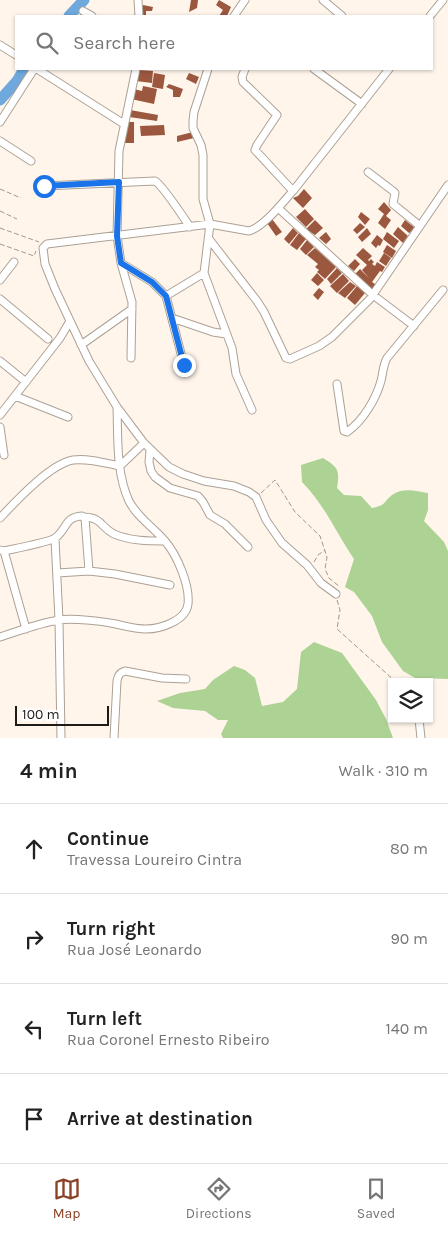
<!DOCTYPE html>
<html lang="en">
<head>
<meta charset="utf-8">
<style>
	body { margin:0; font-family:Karla,sans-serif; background:#f6f6f6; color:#222 }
	.controls { position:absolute; right:15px; bottom:15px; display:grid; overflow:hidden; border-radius:0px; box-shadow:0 1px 4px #0004 }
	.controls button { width:45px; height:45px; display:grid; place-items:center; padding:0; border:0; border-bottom:1px solid #e0e0e0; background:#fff; color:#222; font:25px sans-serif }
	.scale { position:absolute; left:15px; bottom:12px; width:94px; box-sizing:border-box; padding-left:5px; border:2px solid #1e1a16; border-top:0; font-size:14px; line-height:18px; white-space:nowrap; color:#1e1a16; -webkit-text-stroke:4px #fff; paint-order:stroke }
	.stop { position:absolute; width:15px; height:15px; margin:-11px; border:4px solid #1a73e8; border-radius:50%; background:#fff }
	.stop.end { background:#1a73e8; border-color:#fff; box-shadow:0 1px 5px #0008 }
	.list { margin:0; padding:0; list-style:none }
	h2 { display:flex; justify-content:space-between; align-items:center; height:65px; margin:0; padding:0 20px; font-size:21px }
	h2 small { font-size:16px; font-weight:400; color:#767676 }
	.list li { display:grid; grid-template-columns:32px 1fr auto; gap:15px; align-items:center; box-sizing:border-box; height:90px; padding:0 20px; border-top:1px solid #e0e0e0 }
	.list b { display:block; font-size:19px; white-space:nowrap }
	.list p { margin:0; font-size:16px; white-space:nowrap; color:#767676 }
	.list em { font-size:16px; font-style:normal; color:#767676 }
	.icon { flex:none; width:28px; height:28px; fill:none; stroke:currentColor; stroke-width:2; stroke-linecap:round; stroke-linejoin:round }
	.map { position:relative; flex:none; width:448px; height:738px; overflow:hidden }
	.search { position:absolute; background:#fff; box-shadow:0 1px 4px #0004; left:15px; right:15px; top:15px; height:55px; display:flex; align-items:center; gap:12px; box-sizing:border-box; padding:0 18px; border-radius:0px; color:#767676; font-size:19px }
	.sheet { height:425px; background:#fff }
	nav { display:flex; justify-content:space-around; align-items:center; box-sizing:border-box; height:70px; border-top:1px solid #e0e0e0; background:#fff; font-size:14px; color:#767676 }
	nav a { display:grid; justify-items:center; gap:2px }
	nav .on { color:#8a4124 }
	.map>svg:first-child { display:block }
	.green { fill:#acd294 }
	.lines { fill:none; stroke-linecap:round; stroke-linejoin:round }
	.river { stroke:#6ea8dc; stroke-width:11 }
	.building { fill:#9c573f }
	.minor-casing { stroke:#aca196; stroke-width:9 }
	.path { stroke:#a09891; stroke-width:1; stroke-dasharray:5 2.5; stroke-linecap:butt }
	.minor { stroke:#fff; stroke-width:7 }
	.route { stroke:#1a73e8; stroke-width:6 }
</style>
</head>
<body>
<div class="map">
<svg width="448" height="738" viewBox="0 0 448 738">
	<rect width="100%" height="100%" fill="#fff5eb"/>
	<path class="green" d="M323 458C338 467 340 470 337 488L344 495 361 496 372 508C387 505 382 503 392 495 403 487 416 491 428 493V510L424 521 444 542 448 551V679L415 678 403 671 382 642 372 616 354 592 345 587 354 559C335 531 326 507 302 482L301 465Z
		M314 642 342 653 376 700 386 719 393 738H223L221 734 228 720H218L205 711 173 708 157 701 180 693 205 689 213 680 234 666 245 670 255 678 262 706 283 702 297 689 301 652Z"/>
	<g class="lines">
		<path class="river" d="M69 16 84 0
			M0 100 17 81 24 69"/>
	</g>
	<path class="building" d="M191 0H198L197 8 189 12Z
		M219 0 231 7 227 16H219L223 10 216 5Z
		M143 5 153 7 152 11H146V16H141Z
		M138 70 153 71 152 83 136 81Z
		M154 73 165 75 163 89 152 87Z
		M189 73 199 77 196 84 186 79Z
		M169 84 183 89 180 97H173V90L166 87Z
		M143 86 157 89 154 104 131 99 134 89 142 91Z
		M130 110 158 115 157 121 129 117Z
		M124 122H134V143H124Z
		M164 125 165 135 141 136 140 126Z
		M193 132 194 138 177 142V136Z
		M304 189 312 198 303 208 293 198 298 196Z
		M384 202 391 210 386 216 391 220 385 229 378 223 384 214 378 209Z
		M305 209 314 219 306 227 296 217Z
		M361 212 370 219 365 225 358 217Z
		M272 219 282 232 276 236 267 223Z
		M315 220 323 228 315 235 306 229Z
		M405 220 415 228 409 233 401 226Z
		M360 223 365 227 357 234 353 230Z
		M398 227 408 236 403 243 393 234Z
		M293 228 298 233 289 244 284 239Z
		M367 228 371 234 362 242 358 237Z
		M326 232 331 239 326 244 319 238Z
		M387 232 399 241 394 248 383 239Z
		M299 233 306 239 297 250 290 245Z
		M377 235 383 240 380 246 378 245 376 248 371 243Z
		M307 240 314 247 306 255 300 249Z
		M387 245 396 251 392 258 383 252Z
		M315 248 336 267 325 279 317 272 319 270 315 267 318 264 307 255Z
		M363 248 372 256 368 260 369 261 371 259 374 262 372 264 375 266 377 262 385 267 382 272 380 271 372 282 378 286 374 292 355 274 360 269 369 278 362 270 367 265 356 255Z
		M384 253 391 258 386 266 379 261Z
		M355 259 360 264 354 271 348 266Z
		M337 268 342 273 331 284 327 279Z
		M317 273 324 280 318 286 311 280Z
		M343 274 349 281 337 293 330 286Z
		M350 282 356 286 345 298 338 293Z
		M357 286 365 293 355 305 347 298Z
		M319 288 324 292 318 300 313 295Z"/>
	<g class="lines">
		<defs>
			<path id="minor" d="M138 0 139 16
				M323 0 342 16
				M83 11 92 16
				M234 16 245 0
				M430 16 443 0
				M0 45 16 55
				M37 69 124 124
				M208 69 194 112 193 121V128L201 145 203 155V199L210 224 204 273 232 348 236 374 252 410
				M245 69 242 77 243 82 277 115 257 145 255 150 293 191
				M314 69 362 104
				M0 122 34 69
				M0 141 31 161
				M368 172 393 191 395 193 393 204 420 226
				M44 186 155 181C161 184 184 218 190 227
				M278 208 373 295 414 326
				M209 239 257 301 264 312 286 358 290 359 319 346 332 337 370 299 448 185
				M121 263 152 282 166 296 184 365
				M0 280 14 262
				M166 296 204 273
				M0 299 48 339
				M172 318 213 332 226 334
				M81 345 132 309
				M131 358 132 302 121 263 117 236 119 151 136 69
				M0 361 26 382
				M337 384 344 431 347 432C363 421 376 399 381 381 383 373 383 365 387 358L443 290
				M15 396 68 417
				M0 415 60 338 70 321
				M0 427 4 455
				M150 450 149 462 151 471 155 477 170 488 198 496 203 502 210 515 225 524 248 547
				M84 517C103 518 100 527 114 534 130 541 149 541 165 541
				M0 518C16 501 50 464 73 460 88 458 105 463 120 466L144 443
				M55 539 59 620 61 738
				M0 550 4 551C13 549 50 542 55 538 67 530 64 517 82 516L85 518 89 571
				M4 551 26 629
				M57 573 89 571 115 574 170 585
				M336 594 321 583 307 565 282 543 266 520 256 497 249 492 234 486 204 481 183 474 169 467 144 443 117 407 89 361 55 289 45 264 43 248 47 244 210 224 249 231C265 226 282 203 293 191L389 69
				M0 637C19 631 39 623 59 620 73 618 101 621 116 624 125 626 136 629 146 629 160 629 186 621 188 604 190 585 177 555 165 541 153 527 137 517 129 501 116 473 118 438 117 407
				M419 719 421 738
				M114 738 117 681C118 676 119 673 125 671L162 678 186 679"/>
		</defs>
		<use href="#minor" class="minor-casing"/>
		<path class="path" d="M0 189 21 198
			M0 211 17 219
			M0 228 39 242
			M0 244 34 256 36 251
			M261 493 275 480 295 512 320 536 327 557 325 569 329 578 340 587
			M314 562 318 555 325 550
			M337 600 340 610 337 629 396 682"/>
		<use href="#minor" class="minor"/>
	</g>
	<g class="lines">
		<path class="route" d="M44 186 119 182 117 236 121 263 152 282 166 296 184 365"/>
	</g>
</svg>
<div class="controls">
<button><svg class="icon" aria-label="layers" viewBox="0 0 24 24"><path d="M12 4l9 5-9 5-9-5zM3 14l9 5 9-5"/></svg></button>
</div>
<div class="scale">100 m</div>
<div class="stop" style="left:44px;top:186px"></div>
<div class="stop end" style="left:184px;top:365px"></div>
<div class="search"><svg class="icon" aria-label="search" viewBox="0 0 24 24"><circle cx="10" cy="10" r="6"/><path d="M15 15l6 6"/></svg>Search here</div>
</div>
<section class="sheet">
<h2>4 min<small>Walk · 310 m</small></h2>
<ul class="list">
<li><svg class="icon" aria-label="ahead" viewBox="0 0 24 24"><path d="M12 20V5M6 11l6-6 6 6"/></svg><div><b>Continue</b><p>Travessa Loureiro Cintra</p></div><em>80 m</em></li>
<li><svg class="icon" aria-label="right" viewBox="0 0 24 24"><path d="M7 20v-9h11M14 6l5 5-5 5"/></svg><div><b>Turn right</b><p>Rua José Leonardo</p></div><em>90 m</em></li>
<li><svg class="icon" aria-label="left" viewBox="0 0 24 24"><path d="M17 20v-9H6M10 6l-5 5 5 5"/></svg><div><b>Turn left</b><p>Rua Coronel Ernesto Ribeiro</p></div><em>140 m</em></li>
<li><svg class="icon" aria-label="arrive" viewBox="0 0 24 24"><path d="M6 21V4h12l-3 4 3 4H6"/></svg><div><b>Arrive at destination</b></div></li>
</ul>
</section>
<nav>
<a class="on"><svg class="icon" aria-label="map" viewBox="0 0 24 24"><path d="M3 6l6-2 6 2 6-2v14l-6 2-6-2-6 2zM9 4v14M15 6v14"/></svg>Map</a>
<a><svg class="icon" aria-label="directions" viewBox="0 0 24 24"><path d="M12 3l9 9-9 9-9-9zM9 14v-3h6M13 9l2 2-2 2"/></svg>Directions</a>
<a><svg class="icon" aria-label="saved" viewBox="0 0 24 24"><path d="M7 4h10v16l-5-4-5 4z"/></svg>Saved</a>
</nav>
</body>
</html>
